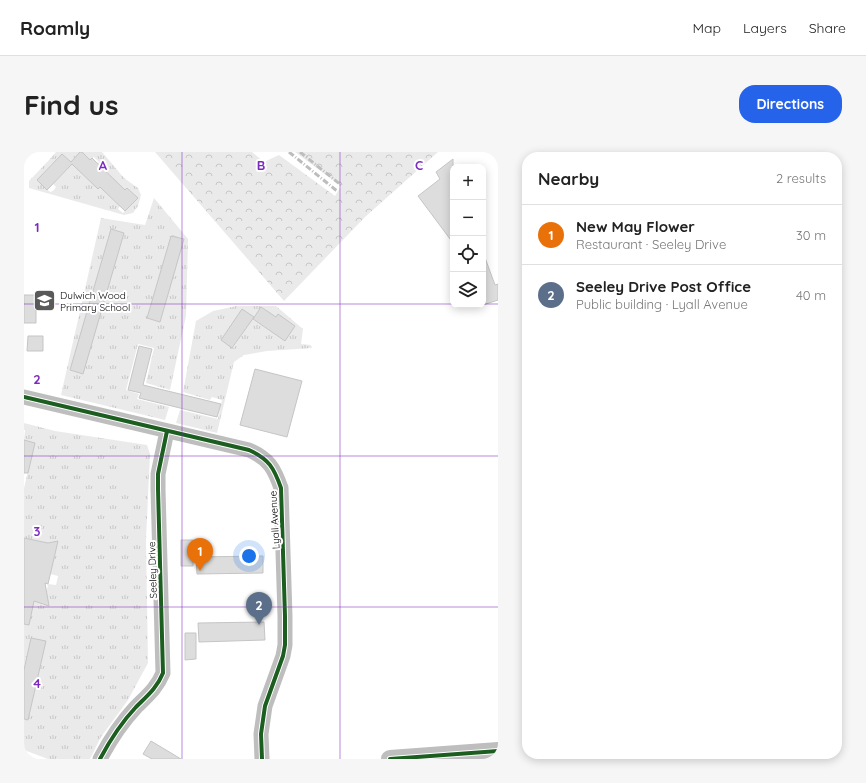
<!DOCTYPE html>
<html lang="en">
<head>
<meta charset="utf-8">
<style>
	body { margin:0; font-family:Quicksand,sans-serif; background:#f6f6f6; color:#222 }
	.controls { position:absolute; right:12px; top:12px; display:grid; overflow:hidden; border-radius:8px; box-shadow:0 2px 10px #0003 }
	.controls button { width:36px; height:36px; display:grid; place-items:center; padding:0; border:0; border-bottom:1px solid #e0e0e0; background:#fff; color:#222; font:20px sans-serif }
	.you { position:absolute; left:225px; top:404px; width:14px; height:14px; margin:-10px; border:3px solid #fff; border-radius:50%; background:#1a73e8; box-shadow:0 0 0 6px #1a73e833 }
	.badge { display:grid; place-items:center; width:26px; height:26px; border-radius:50%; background:#2563eb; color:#fff; font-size:13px; font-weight:700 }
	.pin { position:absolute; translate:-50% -33px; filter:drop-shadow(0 1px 2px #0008) }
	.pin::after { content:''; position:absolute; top:21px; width:14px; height:12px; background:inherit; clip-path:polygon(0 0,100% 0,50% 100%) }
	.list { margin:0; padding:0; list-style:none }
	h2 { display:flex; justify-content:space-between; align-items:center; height:52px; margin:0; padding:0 16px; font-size:17px }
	h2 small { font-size:13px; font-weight:400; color:#767676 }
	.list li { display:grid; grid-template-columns:26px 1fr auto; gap:12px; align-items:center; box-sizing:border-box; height:60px; padding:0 16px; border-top:1px solid #e0e0e0 }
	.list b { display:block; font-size:15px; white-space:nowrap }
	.list p { margin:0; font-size:13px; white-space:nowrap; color:#767676 }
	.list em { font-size:13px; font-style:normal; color:#767676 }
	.icon { flex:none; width:22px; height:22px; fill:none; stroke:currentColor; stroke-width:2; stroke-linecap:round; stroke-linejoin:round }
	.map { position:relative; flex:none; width:474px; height:607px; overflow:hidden; border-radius:16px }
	header { display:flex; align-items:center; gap:24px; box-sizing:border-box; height:56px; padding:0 20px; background:#fff; border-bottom:1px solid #e0e0e0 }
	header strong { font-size:19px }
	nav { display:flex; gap:22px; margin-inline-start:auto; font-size:14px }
	.intro { display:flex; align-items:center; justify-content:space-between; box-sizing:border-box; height:96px; padding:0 24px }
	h1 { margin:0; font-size:28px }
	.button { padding:10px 18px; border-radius:16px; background:#2563eb; color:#fff; font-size:14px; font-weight:700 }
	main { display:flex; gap:24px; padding:0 24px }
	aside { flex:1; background:#fff; border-radius:16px; box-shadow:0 2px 10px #0003 }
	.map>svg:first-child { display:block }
	.grass { fill:url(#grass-tufts); fill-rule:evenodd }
	.forest { fill:url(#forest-crowns) }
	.pitch { fill:#eaeaea }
	.building { fill:#ddd; stroke:#c5c5c5 }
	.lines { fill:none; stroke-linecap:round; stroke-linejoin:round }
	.minor { stroke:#bebebe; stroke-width:15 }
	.tertiary { stroke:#bebebe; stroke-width:18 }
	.rail { stroke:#bdbdbd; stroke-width:3; stroke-dasharray:6 2 1 2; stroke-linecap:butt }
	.cycleway-casing { stroke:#fff; stroke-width:6 }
	.cycleway { stroke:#1b5e20; stroke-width:4 }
	.grid { fill:none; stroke:#7b2cbf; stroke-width:1; stroke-opacity:0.55 }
	.labels { text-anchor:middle; stroke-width:4; stroke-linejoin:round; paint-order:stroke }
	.poi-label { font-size:10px; fill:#000; stroke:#fff; text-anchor:start }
	.street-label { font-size:10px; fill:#000; stroke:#fff }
	.grid-label { font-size:13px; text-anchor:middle; font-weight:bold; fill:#7b2cbf; stroke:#fff; stroke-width:4; stroke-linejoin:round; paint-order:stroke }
</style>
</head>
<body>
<header>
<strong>Roamly</strong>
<nav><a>Map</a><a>Layers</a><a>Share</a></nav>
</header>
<div class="intro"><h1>Find us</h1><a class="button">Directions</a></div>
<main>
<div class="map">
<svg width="474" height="607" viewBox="0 0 474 607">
	<defs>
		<pattern id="grass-tufts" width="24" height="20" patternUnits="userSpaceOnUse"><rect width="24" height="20" fill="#eaeaea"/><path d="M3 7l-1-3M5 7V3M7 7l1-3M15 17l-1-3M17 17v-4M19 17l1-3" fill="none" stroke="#c7c7c7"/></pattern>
		<pattern id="forest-crowns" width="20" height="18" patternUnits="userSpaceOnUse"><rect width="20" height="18" fill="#eaeaea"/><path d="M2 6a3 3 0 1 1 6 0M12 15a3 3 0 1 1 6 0" fill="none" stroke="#c7c7c7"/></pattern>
	</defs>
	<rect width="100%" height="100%" fill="#fff"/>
	<path class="grass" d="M32 0H56L47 10 38 2 13 28 26 40 29 39 32 35 29 32 48 12 76 35 96 54 94 57 99 61 113 45 103 36 101 38 73 12 75 10 70 5 66 8 58 0H78L100 26 114 36 117 43 114 54 109 61 100 63 5 36V29L25 8Z
		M130 46 164 87 162 164 146 238 122 231 130 196 114 192 102 238 115 242 113 247 145 255 141 268 37 243 77 66 121 73ZM87 77 100 81 58 222 46 218ZM147 84 159 87 136 170 123 166Z
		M212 154H252L279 177 277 192 287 193 288 196 243 199 220 203 210 210 193 281 152 271 156 258 194 267 198 248 188 245 186 248 159 240 172 169 189 159ZM237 155 252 165 255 163 271 174 261 189 228 167 209 196 197 188 218 157 230 165Z
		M0 271 31 279 123 293 126 302 122 388 124 511 104 548 77 585 66 607H24L0 598V568H4L22 489 7 486 0 518V456L10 447 16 448 17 452 20 453 24 451 22 444 24 432 32 433 34 424 26 422 30 390 24 391 0 386V336L11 291 0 288 1 278H0Z"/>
	<path class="forest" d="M131 0H228L240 10 255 3 311 44 317 34 271 0H414L341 65 260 149Z"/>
	<path class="pitch" d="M96 301 122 303 119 343 93 341Z"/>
	<path class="building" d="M56 0H58L66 8 68 6 101 38 103 36 114 46 101 59 76 35 74 37 48 12 23 38 13 28 38 2 47 10Z
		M429 7V91L394 44 416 27 412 20Z
		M87 77 100 81 59 222 46 218Z
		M147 84 160 87 136 170 123 166Z
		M459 103H460L471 133 474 132V148L459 153Z
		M0 143H12V171H0Z
		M237 155 252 165 254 162 271 174 261 189 229 167Z
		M218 157 230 165 208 196 197 188Z
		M4 184H19V199H3Z
		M115 194 128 197 119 233 197 252 193 265 115 246 117 241 104 238Z
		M231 217 278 229 263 285 216 273Z
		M0 288 11 291 4 321H0Z
		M0 386 24 391 34 389 24 432 21 431 25 454 10 449 5 473 0 472Z
		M157 388H169V414H157Z
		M239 404V421L173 422 172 405Z
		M240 470 241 488 175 490 174 471Z
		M161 481H172V507L161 508Z
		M7 486 22 489 4 568 0 567V518Z
		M127 589 157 607H128L119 602Z"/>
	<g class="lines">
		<path class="minor" d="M0 245 225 298C245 307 250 316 257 336L261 464V493L259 504 241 554 237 582 238 607
			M76 607C86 588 97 571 112 555 123 544 133 536 139 521L134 337V322L143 279"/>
		<path class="tertiary" d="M366 607 474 599"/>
		<path class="rail" d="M265 0 313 39
			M276 0 317 33"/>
		<defs>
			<path id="cycleway" d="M0 245 225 298C245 307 250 316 257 336L261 464V493L259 504 241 554 237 582 238 607
				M76 607C86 588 97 571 112 555 123 544 133 536 139 521L134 337V322L143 279
				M366 607 474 599"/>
		</defs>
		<use href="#cycleway" class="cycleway-casing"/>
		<use href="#cycleway" class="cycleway"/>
	</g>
	<path class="grid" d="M158 0V607M316 0V607M0 152H429M459 152H474M0 304H474M0 455H474"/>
	<defs>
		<symbol id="school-square" viewBox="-11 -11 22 22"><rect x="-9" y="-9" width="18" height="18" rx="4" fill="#595959" stroke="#fff"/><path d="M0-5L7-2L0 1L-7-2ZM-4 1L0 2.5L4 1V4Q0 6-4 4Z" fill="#fff"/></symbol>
	</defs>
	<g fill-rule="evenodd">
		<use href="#school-square" x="8" y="136" width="25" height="25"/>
	</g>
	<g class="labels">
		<g class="poi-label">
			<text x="36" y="147">Dulwich Wood<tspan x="36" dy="12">Primary School</tspan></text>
		</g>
		<g class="street-label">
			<text transform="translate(250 368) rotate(-93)" y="4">Lyall Avenue</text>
			<text transform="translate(128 418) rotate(-92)" y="4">Seeley Drive</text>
		</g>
	</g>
	<g class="grid-label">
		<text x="79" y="18">A</text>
		<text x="237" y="18">B</text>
		<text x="395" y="18">C</text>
		<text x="13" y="80">1</text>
		<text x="13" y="232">2</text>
		<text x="13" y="384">3</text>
		<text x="13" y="536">4</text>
	</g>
</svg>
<div class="controls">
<button>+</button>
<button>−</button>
<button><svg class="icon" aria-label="locate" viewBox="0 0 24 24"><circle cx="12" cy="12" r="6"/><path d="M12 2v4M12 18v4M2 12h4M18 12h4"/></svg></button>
<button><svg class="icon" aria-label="layers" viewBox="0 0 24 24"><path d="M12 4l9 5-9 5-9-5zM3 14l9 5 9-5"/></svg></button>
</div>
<div class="you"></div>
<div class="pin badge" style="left:176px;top:419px;background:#e8710a">1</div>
<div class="pin badge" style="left:235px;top:473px;background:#5c6f8a">2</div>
</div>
<aside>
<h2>Nearby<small>2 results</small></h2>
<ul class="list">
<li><span class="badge" style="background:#e8710a">1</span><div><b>New May Flower</b><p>Restaurant · Seeley Drive</p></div><em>30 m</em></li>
<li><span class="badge" style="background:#5c6f8a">2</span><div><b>Seeley Drive Post Office</b><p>Public building · Lyall Avenue</p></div><em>40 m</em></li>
</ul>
</aside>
</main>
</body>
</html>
